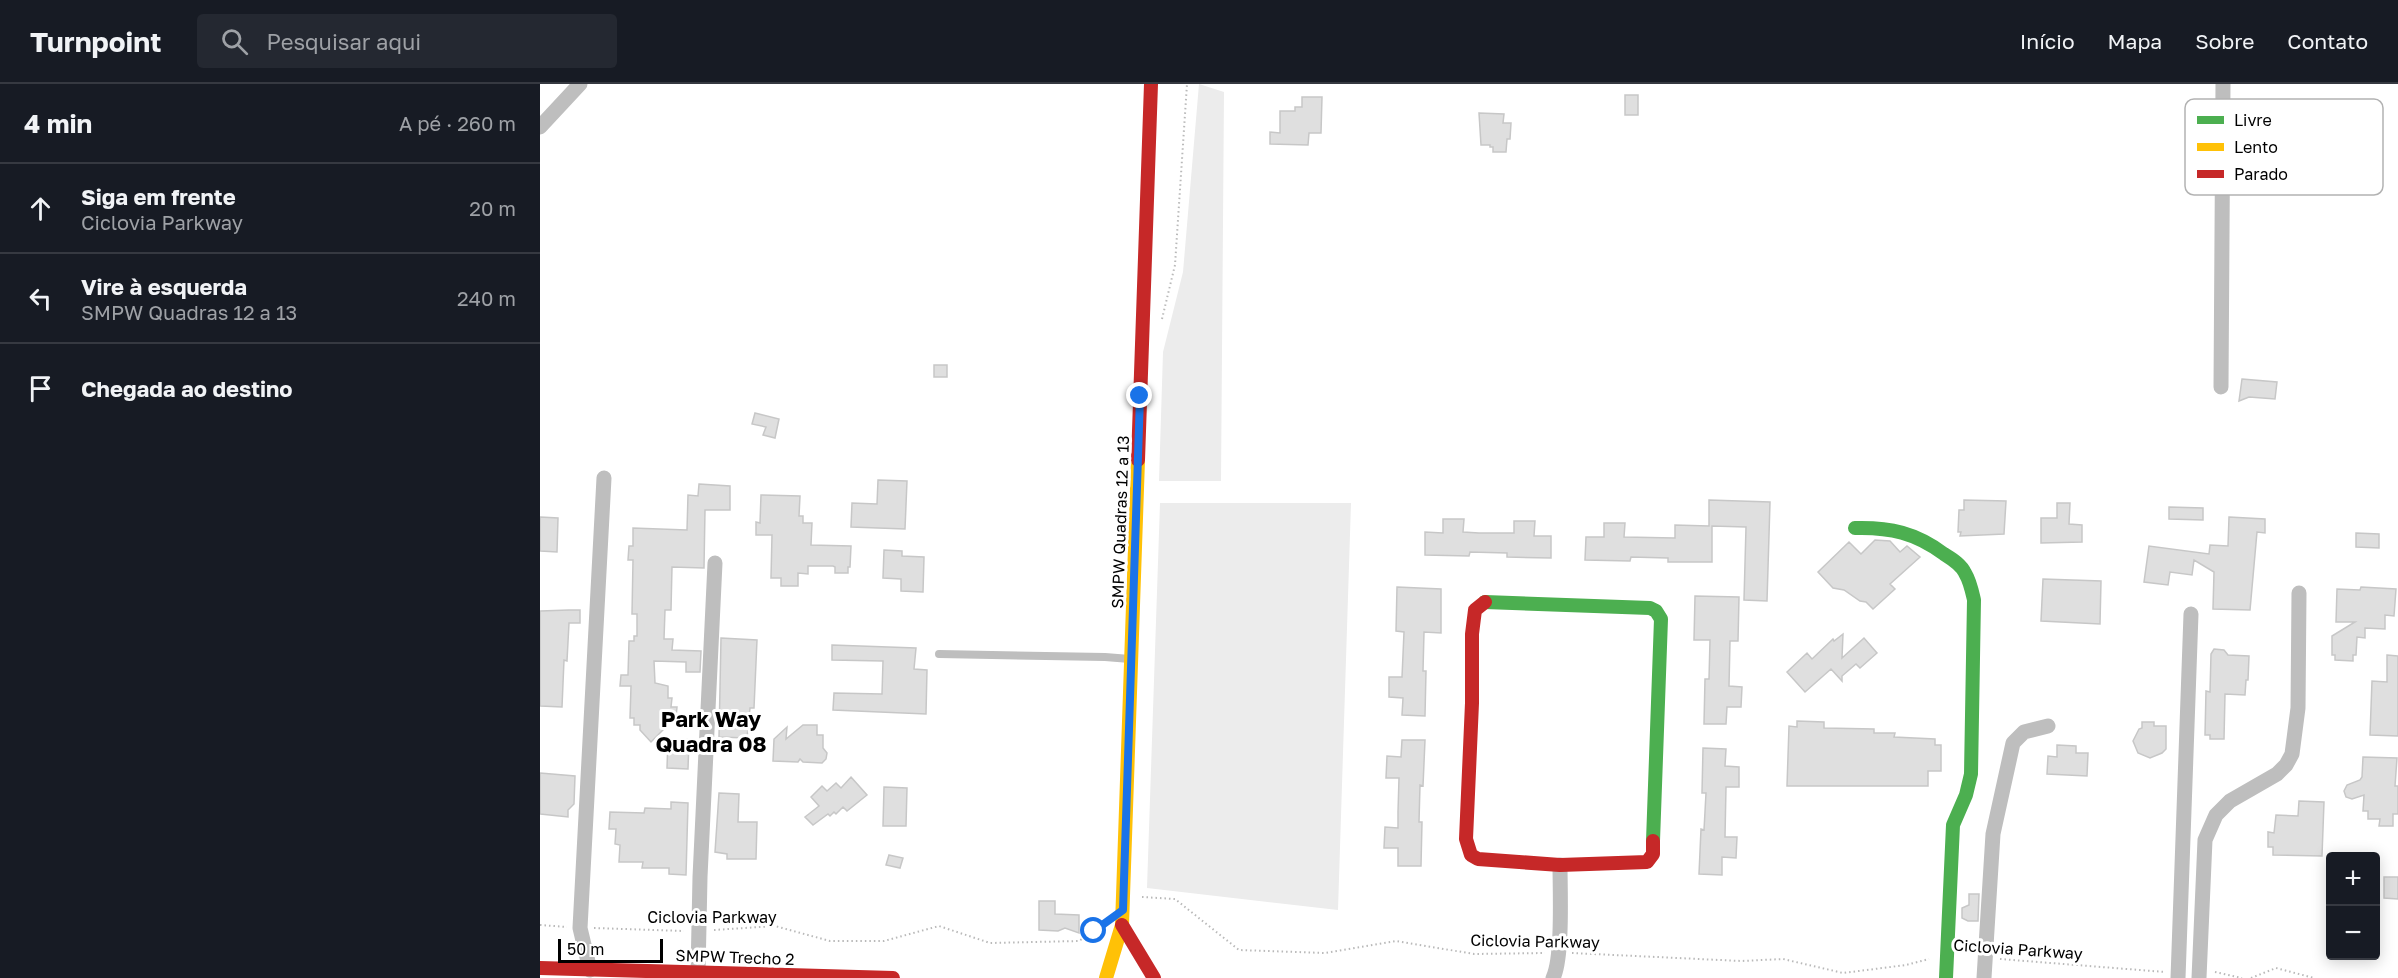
<!DOCTYPE html>
<html lang="pt">
<head>
<meta charset="utf-8">
<style>
	body { margin:0; font-family:"Golos Text",sans-serif; background:#242831; color:#f1f3f6 }
	.controls { position:absolute; right:18px; bottom:18px; display:grid; overflow:hidden; border-radius:6px; box-shadow:0 3px 15px #0003 }
	.controls button { width:54px; height:54px; display:grid; place-items:center; padding:0; border:0; border-bottom:2px solid #363941; background:#171b24; color:#f1f3f6; font:30px sans-serif }
	.scale { position:absolute; left:18px; bottom:15px; width:105px; box-sizing:border-box; padding-left:6px; border:3px solid #000; border-top:0; font-size:16px; line-height:21px; white-space:nowrap; color:#000; -webkit-text-stroke:4px #fff; paint-order:stroke }
	.stop { position:absolute; width:18px; height:18px; margin:-14px; border:4px solid #1a73e8; border-radius:50%; background:#fff }
	.stop.end { background:#1a73e8; border-color:#fff; box-shadow:0 2px 6px #0008 }
	.list { margin:0; padding:0; list-style:none }
	h2 { display:flex; justify-content:space-between; align-items:center; height:78px; margin:0; padding:0 24px; font-size:26px }
	h2 small { font-size:20px; font-weight:400; color:#9ea1a6 }
	.list li { display:grid; grid-template-columns:39px 1fr auto; gap:18px; align-items:center; box-sizing:border-box; height:90px; padding:0 24px; border-top:2px solid #363941 }
	.list b { display:block; font-size:22px; white-space:nowrap }
	.list p { margin:0; font-size:20px; white-space:nowrap; color:#9ea1a6 }
	.list em { font-size:20px; font-style:normal; color:#9ea1a6 }
	.icon { flex:none; width:33px; height:33px; fill:none; stroke:currentColor; stroke-width:2; stroke-linecap:round; stroke-linejoin:round }
	.map { position:relative; flex:none; width:1858px; height:894px; overflow:hidden }
	header { display:flex; align-items:center; gap:36px; box-sizing:border-box; height:84px; padding:0 30px; background:#171b24; border-bottom:2px solid #363941 }
	header strong { font-size:28px }
	nav { display:flex; gap:33px; margin-inline-start:auto; font-size:21px }
	.search { width:420px; height:54px; background:#242831; display:flex; align-items:center; gap:15px; box-sizing:border-box; padding:0 21px; border-radius:6px; color:#9ea1a6; font-size:22px }
	main { display:flex }
	aside { flex:1; background:#171b24 }
	.map>svg:first-child { display:block }
	.green { fill:#ececec }
	.building { fill:#dfdfdf; stroke:#c7c7c7; stroke-width:1.5 }
	.lines { fill:none; stroke-linecap:round; stroke-linejoin:round }
	.path { stroke:#b9b9b9; stroke-width:2; stroke-dasharray:1.5 3; stroke-linecap:butt }
	.lane { stroke:#bebebe; stroke-width:8 }
	.street { stroke:#bebebe; stroke-width:15 }
	.fast { stroke:#4caf50; stroke-width:14 }
	.slow { stroke:#ffc107; stroke-width:14 }
	.jam { stroke:#c62828; stroke-width:14 }
	.route { stroke:#1a73e8; stroke-width:8 }
	.labels { text-anchor:middle; stroke-width:6; stroke-linejoin:round; paint-order:stroke }
	.street-label { font-size:16px; fill:#000; stroke:#fff }
	.district-label { font-size:22px; font-weight:bold; fill:#000; stroke:#fff }
	.key { fill:#fff; stroke:#b2b2b2; stroke-width:1.5 }
	.key-label { font-size:16px; fill:#000 }
</style>
</head>
<body>
<header>
<strong>Turnpoint</strong>
<div class="search"><svg class="icon" aria-label="search" viewBox="0 0 24 24"><circle cx="10" cy="10" r="6"/><path d="M15 15l6 6"/></svg>Pesquisar aqui</div>
<nav><a>Início</a><a>Mapa</a><a>Sobre</a><a>Contato</a></nav>
</header>
<main>
<aside>
<h2>4 min<small>A pé · 260 m</small></h2>
<ul class="list">
<li><svg class="icon" aria-label="ahead" viewBox="0 0 24 24"><path d="M12 20V5M6 11l6-6 6 6"/></svg><div><b>Siga em frente</b><p>Ciclovia Parkway</p></div><em>20 m</em></li>
<li><svg class="icon" aria-label="left" viewBox="0 0 24 24"><path d="M17 20v-9H6M10 6l-5 5 5 5"/></svg><div><b>Vire à esquerda</b><p>SMPW Quadras 12 a 13</p></div><em>240 m</em></li>
<li><svg class="icon" aria-label="arrive" viewBox="0 0 24 24"><path d="M6 21V4h12l-3 4 3 4H6"/></svg><div><b>Chegada ao destino</b></div></li>
</ul>
</aside>
<div class="map">
<svg width="1858" height="894" viewBox="0 0 1858 894">
	<rect width="100%" height="100%" fill="#fff"/>
	<path class="green" d="M659 0 684 8 681 397H619L623 268 643 188Z
		M620 419H811L798 826 607 804Z"/>
	<path class="building" d="M1085 11H1098V31H1085Z
		M762 13H782L781 49H769L768 61 730 60V48L740 49V27H755V23H762Z
		M939 29 964 30 963 39H971L970 55H967L966 68H953V63H950V61H941Z
		M394 281H407V293H394Z
		M1702 295 1737 298 1735 315 1709 313 1699 317Z
		M215 329 239 335 235 354 223 351 226 343 212 340Z
		M338 396 367 397 365 445 311 443 312 419 337 420Z
		M159 400 190 402V426H165L164 484 132 483 131 526H125L124 555H133L132 566 161 567 160 588H146V578L114 577 115 599 128 602V614H132L131 623H137L136 633 111 658 100 646V641H94V634H90L91 602H80L81 591H88L89 557H94V552H97V530H92L93 476H88L89 462H93V444L147 446 148 411 158 412Z
		M221 411 260 412 259 432H263V439H272L271 461 311 462 310 483H308V489H295V483L293 482H268V490L258 489V502H241V494H231L232 451H216V438L220 439Z
		M1169 416 1230 418 1227 517 1204 516 1206 443 1172 442V478H1128V474L1091 473 1090 477 1045 476 1046 453H1064V439H1085L1084 453 1135 454V441L1169 442Z
		M1424 416 1466 417 1464 450 1420 452 1421 448H1418L1419 426H1424Z
		M1517 419H1530L1529 440 1542 441V458L1501 459V434H1517Z
		M1629 423 1663 424V436L1629 435Z
		M0 433 18 434 17 468 0 467Z
		M1689 433 1725 435V449L1717 448 1710 526 1673 525 1674 488 1654 476 1652 491 1630 488 1628 501 1604 498 1609 462 1669 470 1670 461 1688 462Z
		M903 435H924L923 448 939 449H974V437H995L994 452H1011V474L967 473V469L930 468 929 472 885 471V448L903 449Z
		M1816 449 1839 450V464L1816 463Z
		M1335 456 1350 457 1360 468 1367 462 1380 473 1350 500 1355 505 1333 525 1326 518 1320 517 1304 506 1293 504 1278 488 1309 458 1321 470Z
		M344 466 362 467V472L384 473 383 508 361 507V495L343 494Z
		M1503 495 1561 497 1560 540 1501 537Z
		M857 503 901 505V549L884 548 883 587H886L885 632 862 631 863 614 849 613V593H862L864 548 856 547Z
		M1821 503 1856 505 1854 532 1845 531V545L1825 544V554L1817 553 1816 571H1813V577L1795 576V571H1792V552L1815 538H1796L1797 505 1820 506Z
		M1155 512 1199 513 1198 557H1190L1189 602 1202 603 1201 623H1187L1186 640H1164L1165 595H1169L1170 556H1154Z
		M29 526H40V539H29L27 577 24 576 22 623 0 622V527Z
		M1303 550 1302 574 1324 554 1337 569 1320 584 1316 580 1302 592V597L1291 585 1265 608 1247 588 1267 569 1272 575 1293 555 1294 557Z
		M181 554 217 556 214 624H210L207 654 179 653Z
		M292 561 376 564 374 585 387 586 386 630 293 626 294 609 342 610 343 577 292 576Z
		M1674 565 1684 566 1688 571 1709 572 1708 596H1706L1705 611 1685 610 1684 655H1670V651H1665L1666 607 1670 608 1671 570Z
		M1847 571 1858 572V652L1830 651 1832 597 1847 598Z
		M1257 637 1284 638V644L1334 645V649H1355L1354 653 1395 655V661H1401V687H1388V702H1247L1249 642 1257 643Z
		M1602 638H1614V642H1626V665L1622 669 1610 674 1598 669 1593 657 1599 645 1602 644Z
		M263 641H277V651H283V664L287 669 286 675 282 679 263 678 260 675 258 678 233 677 234 655 247 643 246 655Z
		M128 655H149L148 685 127 684Z
		M862 656H885L883 702 880 701 879 738H882L881 782H858V764H844L845 743 858 744V728L859 694H846L847 672 861 673Z
		M1517 661 1536 662V669H1548L1547 692 1507 690 1508 672 1517 673Z
		M1163 664 1186 665 1185 682 1199 683V703H1186L1185 753H1197L1196 774 1182 773V791L1159 790 1161 745 1164 746 1166 709H1162Z
		M1823 673 1857 674 1855 702H1858V730H1853V742H1839L1840 735H1828V727H1823L1824 711 1812 715 1806 713 1804 707 1807 701 1820 696 1822 693Z
		M0 689 35 692 34 720 28 726V733L0 730Z
		M311 693 327 711 307 727 303 723 296 730 294 728 290 732 288 730 273 741 265 733 279 722 271 713 282 702 287 707 296 699 301 704Z
		M344 703 367 704 366 742H343Z
		M179 709 199 710 198 738H217L216 775H187V770L175 768Z
		M1759 717 1784 718 1782 772 1733 771V763H1728V748L1734 749 1736 731 1758 732Z
		M131 718 148 719 146 791 129 790V784H102L103 778H79L80 761 75 760 76 745H69L70 728 104 729 105 724 131 725Z
		M349 771 363 774 360 784 346 781Z
		M1844 793H1858V815L1844 814Z
		M1429 810H1439L1438 837H1428L1422 834V824L1429 821Z
		M499 817H515V830L539 831V849L525 844 518 847 499 846Z"/>
	<g class="lines">
		<path class="path" d="M622 235 635 181 647 0
			M602 813 635 815 699 866 785 869 856 857 934 870 1005 869
			M0 841 27 843
			M54 844 144 847
			M174 846 235 842 290 857H344L399 842 450 859 539 857 564 840
			M1032 869 1201 877 1243 875 1303 889 1366 881 1389 875
			M1460 875 1625 888
			M1675 888 1702 894
			M1711 894 1736 884 1774 894"/>
		<path class="lane" d="M399 570 565 573 590 575"/>
		<path class="street" d="M0 43 40 0
			M1681 303 1683 0
			M50 886 40 844 64 394
			M158 889 160 793 175 479
			M1013 894C1023 874 1020 806 1020 781
			M1444 894 1453 750 1473 659 1484 648 1508 642
			M1638 894 1651 530
			M1659 894 1665 756 1676 731 1690 717 1737 690 1746 681 1752 670 1758 624 1759 509"/>
		<path class="fast" d="M1315 444C1350 443 1376 449 1404 470 1412 475 1421 480 1425 489 1430 497 1432 507 1434 516L1431 690 1426 711 1413 741 1406 894
			M945 518 1110 524 1116 527 1121 535 1113 757"/>
		<path class="slow" d="M566 894 582 841 598 376"/>
		<path class="jam" d="M598 376 611 0
			M945 518 935 526 932 550V619L926 755 931 771 938 775 1020 781 1107 778 1113 770V757
			M582 841 614 894
			M0 884 353 894"/>
	</g>
	<g class="lines">
		<path class="route" d="M554 847 583 826 600 312"/>
	</g>
	<g class="labels">
		<g class="street-label">
			<text transform="translate(580 438) rotate(-88)" y="6">SMPW Quadras 12 a 13</text>
			<text x="172" y="839">Ciclovia Parkway</text>
			<text transform="translate(995 857) rotate(1)" y="6">Ciclovia Parkway</text>
			<text transform="translate(1478 865) rotate(4)" y="6">Ciclovia Parkway</text>
			<text transform="translate(195 873) rotate(2)" y="6">SMPW Trecho 2</text>
		</g>
		<g class="district-label">
			<text x="171" y="643">Park Way<tspan x="171" dy="25">Quadra 08</tspan></text>
		</g>
	</g>
	<rect x="1645" y="15" width="198" height="96" rx="9" class="key"/>
	<rect x="1657" y="32" width="27" height="8" fill="#4caf50"/>
	<rect x="1657" y="59" width="27" height="8" fill="#ffc107"/>
	<rect x="1657" y="86" width="27" height="8" fill="#c62828"/>
	<g class="key-label">
		<text x="1694" y="42">Livre</text>
		<text x="1694" y="69">Lento</text>
		<text x="1694" y="96">Parado</text>
	</g>
</svg>
<div class="controls">
<button>+</button>
<button>−</button>
</div>
<div class="scale">50 m</div>
<div class="stop" style="left:554px;top:847px"></div>
<div class="stop end" style="left:600px;top:312px"></div>
</div>
</main>
</body>
</html>
